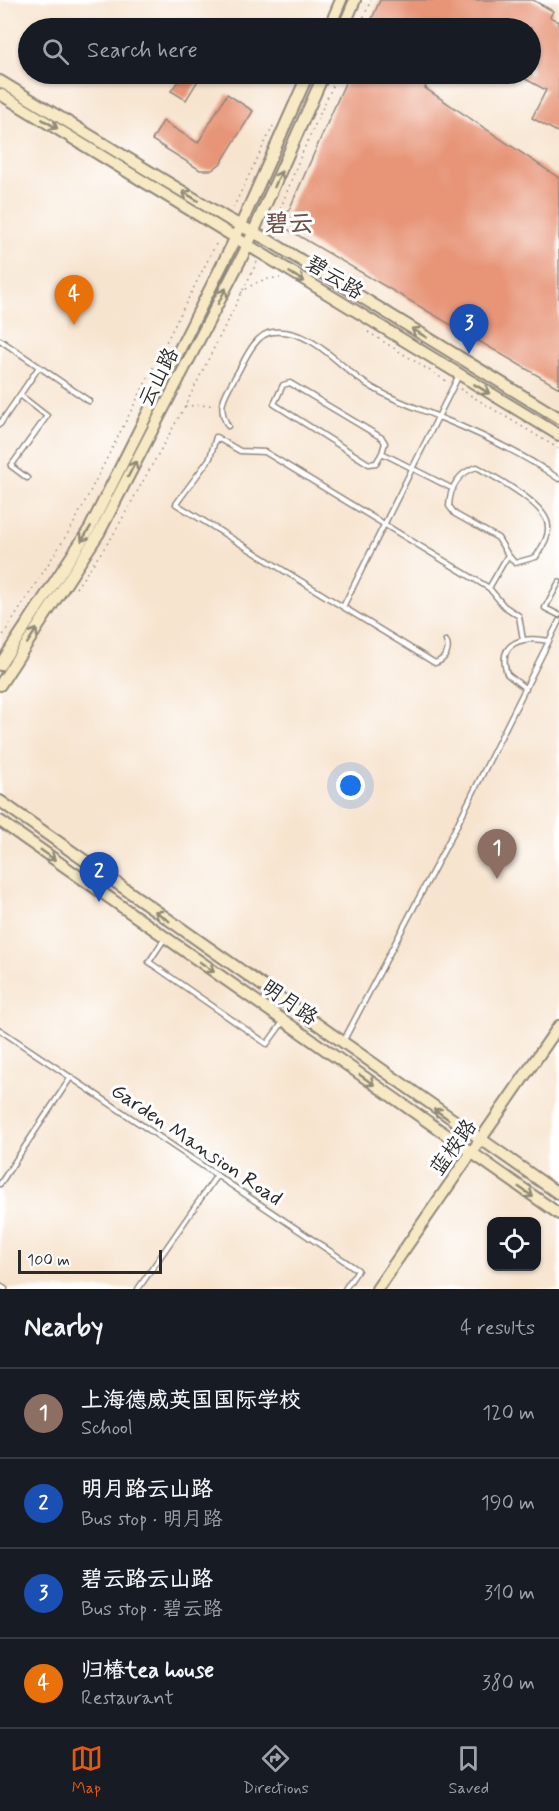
<!DOCTYPE html>
<html lang="en">
<head>
<meta charset="utf-8">
<style>
	body { margin:0; font-family:Mynerve,"LXGW WenKai TC",sans-serif; background:#242831; color:#f1f3f6 }
	.controls { position:absolute; right:18px; bottom:18px; display:grid; overflow:hidden; border-radius:12px; box-shadow:0 2px 4px #0004 }
	.controls button { width:54px; height:54px; display:grid; place-items:center; padding:0; border:0; border-bottom:2px solid #363941; background:#171b24; color:#f1f3f6; font:30px sans-serif }
	.scale { position:absolute; left:18px; bottom:15px; width:144px; box-sizing:border-box; padding-left:6px; border:3px solid #2b2b2b; border-top:0; font-size:16px; line-height:21px; white-space:nowrap; color:#2b2b2b; -webkit-text-stroke:4px #fff; paint-order:stroke }
	.you { position:absolute; left:351px; top:786px; width:21px; height:21px; margin:-15px; border:4px solid #fff; border-radius:50%; background:#1a73e8; box-shadow:0 0 0 9px #1a73e833 }
	.badge { display:grid; place-items:center; width:39px; height:39px; border-radius:50%; background:#ea580c; color:#fff; font-size:20px; font-weight:700 }
	.pin { position:absolute; translate:-50% -50px; filter:drop-shadow(0 2px 3px #0008) }
	.pin::after { content:''; position:absolute; top:32px; width:21px; height:18px; background:inherit; clip-path:polygon(0 0,100% 0,50% 100%) }
	.list { margin:0; padding:0; list-style:none }
	h2 { display:flex; justify-content:space-between; align-items:center; height:78px; margin:0; padding:0 24px; font-size:26px }
	h2 small { font-size:20px; font-weight:400; color:#9ea1a6 }
	.list li { display:grid; grid-template-columns:39px 1fr auto; gap:18px; align-items:center; box-sizing:border-box; height:90px; padding:0 24px; border-top:2px solid #363941 }
	.list b { display:block; font-size:22px; white-space:nowrap }
	.list p { margin:0; font-size:20px; white-space:nowrap; color:#9ea1a6 }
	.list em { font-size:20px; font-style:normal; color:#9ea1a6 }
	.icon { flex:none; width:33px; height:33px; fill:none; stroke:currentColor; stroke-width:2; stroke-linecap:round; stroke-linejoin:round }
	.map { position:relative; flex:none; width:559px; height:1289px; overflow:hidden }
	.search { position:absolute; background:#171b24; box-shadow:0 2px 4px #0004; left:18px; right:18px; top:18px; height:66px; display:flex; align-items:center; gap:15px; box-sizing:border-box; padding:0 21px; border-radius:33px; color:#9ea1a6; font-size:22px }
	.sheet { height:438px; background:#171b24 }
	nav { display:flex; justify-content:space-around; align-items:center; box-sizing:border-box; height:84px; border-top:2px solid #363941; background:#171b24; font-size:16px; color:#9ea1a6 }
	nav a { display:grid; justify-items:center; gap:3px }
	nav .on { color:#ea580c }
	.map>svg:first-child { display:block }
	.building { fill:#e79477 }
	.lines { fill:none; stroke-linecap:round; stroke-linejoin:round }
	.lane-casing { stroke:#91887d; stroke-width:7 }
	.secondary-casing { stroke:#91887d; stroke-width:14 }
	.path { stroke:#91887d; stroke-width:1.5; stroke-dasharray:1.5 4.5; stroke-linecap:butt }
	.lane { stroke:#fff; stroke-width:4 }
	.secondary { stroke:#f6e9c3; stroke-width:10 }
	.oneway { stroke:#908a77 }
	.labels { text-anchor:middle; stroke-width:6; stroke-linejoin:round; paint-order:stroke }
	.street-label { font-size:21px; fill:#2b2b2b; stroke:#fff }
	.quarter-label { font-size:24px; font-weight:bold; fill:#6d5046; stroke:#fff }
</style>
</head>
<body>
<div class="map">
<svg width="559" height="1289" viewBox="0 0 559 1289">
	<rect width="100%" height="100%" fill="#fff"/>
	<filter id="ink" filterUnits="userSpaceOnUse"><feTurbulence type="fractalNoise" baseFrequency=".0167" numOctaves="2"/><feDisplacementMap in="SourceGraphic" scale="12" xChannelSelector="R" yChannelSelector="G"/><feConvolveMatrix kernelMatrix="1 2 1 2 8 2 1 2 1" color-interpolation-filters="sRGB"/></filter>
	<filter id="wash" filterUnits="userSpaceOnUse"><feTurbulence type="fractalNoise" baseFrequency=".008" numOctaves="4" result="noise"/><feDisplacementMap in="SourceGraphic" scale="24" xChannelSelector="R" yChannelSelector="G"/><feGaussianBlur stdDeviation="1.35" result="paint"/><feColorMatrix in="noise" values="0 0 0 0 0 0 0 0 0 0 0 0 0 0 0 0 0 1.4 0 .05"/><feComposite in="paint" operator="in"/></filter>
	<g filter="url(#wash)">
		<rect width="100%" height="100%" fill="#f7e4cf"/>
		<g id="blocks">
			<path class="building" d="M380 0H533L553 11 550 17 559 22V133L532 118 546 90 516 74H531V28H368Z
				M183 74H202L186 100 171 91Z
				M349 74H433L425 88 559 178V388L282 226Z
				M227 94 253 111 221 163 212 170H200L152 140 163 121 198 143Z"/>
		</g>
	</g>
	<g filter="url(#ink)">
		<use href="#blocks" fill-opacity="0" stroke="#91887d" stroke-width="1.5"/>
		<g class="lines">
			<defs>
				<path id="lane" d="M0 340 89 401
					M20 395 47 416 11 466 27 478
					M0 424 39 367
					M228 426C215 404 227 392 238 372 245 359 256 333 273 332 309 329 333 359 359 379 384 397 413 406 441 418 483 435 522 453 559 479
					M382 453 385 443 382 438 290 383 283 385 274 404 369 464 376 463 382 453 453 489
					M559 582 545 608 559 615
					M489 588 508 555 498 538 455 514 449 506C450 487 459 472 477 467 495 478 548 504 548 527 549 538 541 548 536 557L515 563 508 555
					M343 607 176 504 210 458 216 437 240 451 265 452 489 588 504 606 519 616 523 640
					M446 641C451 651 444 660 435 663L343 607 459 375
					M526 689 507 674C496 641 524 636 549 641
					M165 938 149 962 267 1044 283 1022
					M0 1030 358 1270 345 1289
					M344 1040 453 833 559 621
					M0 1184 71 1077
					M0 1286 5 1289
					M138 1289 217 1175"/>
				<path id="secondary" d="M329 28 341 0
					M343 28 355 0
					M0 81 228 219 268 240 559 418
					M0 94 559 435
					M0 665 90 528 232 245 308 74
					M0 685 99 533 244 253 324 74
					M0 801 559 1194
					M0 821 559 1214
					M377 1289 559 1026"/>
			</defs>
			<use href="#lane" class="lane-casing"/>
			<use href="#secondary" class="secondary-casing"/>
			<path class="path" d="M359 28 371 0
				M233 208 273 126
				M272 231 299 160 338 74
				M241 293C253 283 263 278 280 278
				M368 332 448 382
				M460 389 559 449
				M185 406 215 405
				M76 588 112 537 185 406 257 262
				M0 640 73 525 218 240"/>
			<use href="#lane" class="lane"/>
			<use href="#secondary" class="secondary"/>
		</g>
		<defs><path id="oneway-shaft" d="M-6 0H5M1.5-3L5.5 0L1.5 3" fill="none" stroke-width="1.6" stroke-linecap="round" stroke-linejoin="round" transform="scale(1.5)"/></defs>
		<g class="oneway">
			<use href="#oneway-shaft" transform="translate(50 124) rotate(31)"/>
			<use href="#oneway-shaft" transform="translate(278 179) rotate(-66)"/>
			<use href="#oneway-shaft" transform="translate(190 196) rotate(-149)"/>
			<use href="#oneway-shaft" transform="translate(297 277) rotate(32)"/>
			<use href="#oneway-shaft" transform="translate(222 296) rotate(-63)"/>
			<use href="#oneway-shaft" transform="translate(419 333) rotate(-149)"/>
			<use href="#oneway-shaft" transform="translate(482 389) rotate(31)"/>
			<use href="#oneway-shaft" transform="translate(132 469) rotate(-63)"/>
			<use href="#oneway-shaft" transform="translate(86 534) rotate(122)"/>
			<use href="#oneway-shaft" transform="translate(32 636) rotate(-57)"/>
			<use href="#oneway-shaft" transform="translate(48 855) rotate(35)"/>
			<use href="#oneway-shaft" transform="translate(162 916) rotate(-145)"/>
			<use href="#oneway-shaft" transform="translate(207 967) rotate(35)"/>
			<use href="#oneway-shaft" transform="translate(367 1080) rotate(35)"/>
			<use href="#oneway-shaft" transform="translate(441 1114) rotate(-145)"/>
			<use href="#oneway-shaft" transform="translate(526 1192) rotate(35)"/>
		</g>
	</g>
	<g class="labels">
		<g class="street-label">
			<text transform="translate(335 277) rotate(32)" y="7">碧云路</text>
			<text transform="translate(158 377) rotate(-63)" y="7">云山路</text>
			<text transform="translate(290 1002) rotate(35)" y="7">明月路</text>
			<text transform="translate(197 1144) rotate(34)" y="7">Garden Mansion Road</text>
			<text transform="translate(453 1147) rotate(-54)" y="7">蓝桉路</text>
		</g>
		<g class="quarter-label">
			<text x="289" y="231">碧云</text>
		</g>
	</g>
</svg>
<div class="controls">
<button><svg class="icon" aria-label="locate" viewBox="0 0 24 24"><circle cx="12" cy="12" r="6"/><path d="M12 2v4M12 18v4M2 12h4M18 12h4"/></svg></button>
</div>
<div class="scale">100 m</div>
<div class="you"></div>
<div class="pin badge" style="left:497px;top:879px;background:#8d6e63">1</div>
<div class="pin badge" style="left:99px;top:902px;background:#1a4fb4">2</div>
<div class="pin badge" style="left:469px;top:354px;background:#1a4fb4">3</div>
<div class="pin badge" style="left:74px;top:325px;background:#e8710a">4</div>
<div class="search"><svg class="icon" aria-label="search" viewBox="0 0 24 24"><circle cx="10" cy="10" r="6"/><path d="M15 15l6 6"/></svg>Search here</div>
</div>
<section class="sheet">
<h2>Nearby<small>4 results</small></h2>
<ul class="list">
<li><span class="badge" style="background:#8d6e63">1</span><div><b>上海德威英国国际学校</b><p>School</p></div><em>120 m</em></li>
<li><span class="badge" style="background:#1a4fb4">2</span><div><b>明月路云山路</b><p>Bus stop · 明月路</p></div><em>190 m</em></li>
<li><span class="badge" style="background:#1a4fb4">3</span><div><b>碧云路云山路</b><p>Bus stop · 碧云路</p></div><em>310 m</em></li>
<li><span class="badge" style="background:#e8710a">4</span><div><b>归椿tea house</b><p>Restaurant</p></div><em>380 m</em></li>
</ul>
</section>
<nav>
<a class="on"><svg class="icon" aria-label="map" viewBox="0 0 24 24"><path d="M3 6l6-2 6 2 6-2v14l-6 2-6-2-6 2zM9 4v14M15 6v14"/></svg>Map</a>
<a><svg class="icon" aria-label="directions" viewBox="0 0 24 24"><path d="M12 3l9 9-9 9-9-9zM9 14v-3h6M13 9l2 2-2 2"/></svg>Directions</a>
<a><svg class="icon" aria-label="saved" viewBox="0 0 24 24"><path d="M7 4h10v16l-5-4-5 4z"/></svg>Saved</a>
</nav>
</body>
</html>
